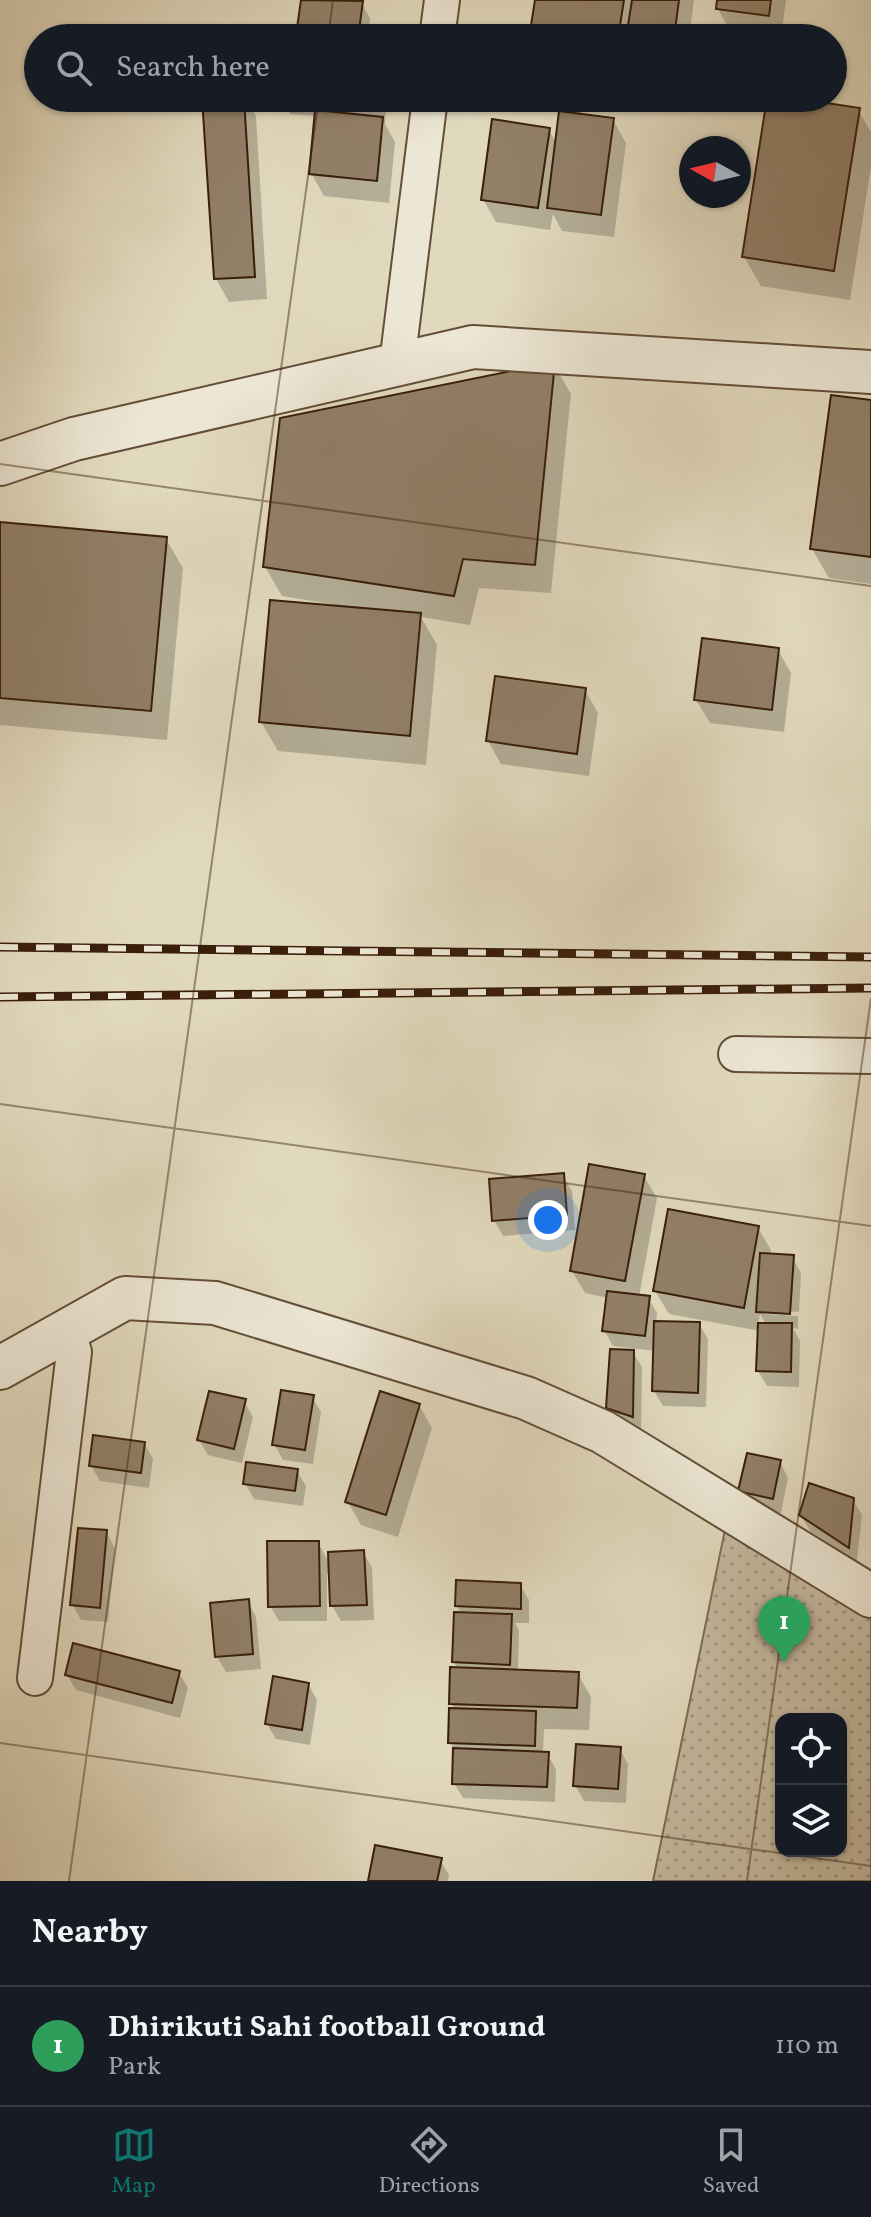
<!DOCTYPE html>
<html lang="en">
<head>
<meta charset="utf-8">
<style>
	body { margin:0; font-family:Vollkorn,serif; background:#242831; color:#f1f3f6 }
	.controls { position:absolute; right:24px; bottom:24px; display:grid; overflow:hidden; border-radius:16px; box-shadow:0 2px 6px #0004 }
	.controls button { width:72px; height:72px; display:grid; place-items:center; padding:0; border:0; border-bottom:2px solid #363941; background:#171b24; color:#f1f3f6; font:40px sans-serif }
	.compass { position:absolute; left:679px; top:136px; width:72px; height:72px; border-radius:50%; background:#171b24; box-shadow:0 2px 6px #0004; rotate:278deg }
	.you { position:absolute; left:548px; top:1220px; width:28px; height:28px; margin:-20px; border:6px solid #fff; border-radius:50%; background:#1a73e8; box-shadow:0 0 0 12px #1a73e833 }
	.badge { display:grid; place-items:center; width:52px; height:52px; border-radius:50%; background:#0f766e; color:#fff; font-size:26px; font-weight:700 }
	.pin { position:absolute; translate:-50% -66px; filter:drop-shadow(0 2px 4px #0008) }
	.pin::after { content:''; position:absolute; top:42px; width:28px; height:24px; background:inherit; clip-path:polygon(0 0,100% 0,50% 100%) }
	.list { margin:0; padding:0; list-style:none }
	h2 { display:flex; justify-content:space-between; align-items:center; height:104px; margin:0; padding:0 32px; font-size:34px }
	h2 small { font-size:26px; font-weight:400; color:#9ea1a6 }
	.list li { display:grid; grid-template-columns:52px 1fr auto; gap:24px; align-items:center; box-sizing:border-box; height:120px; padding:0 32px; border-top:2px solid #363941 }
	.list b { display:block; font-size:30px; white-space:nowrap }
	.list p { margin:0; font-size:26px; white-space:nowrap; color:#9ea1a6 }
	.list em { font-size:26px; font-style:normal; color:#9ea1a6 }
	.icon { flex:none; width:44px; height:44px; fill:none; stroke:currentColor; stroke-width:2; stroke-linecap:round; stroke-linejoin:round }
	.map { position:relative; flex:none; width:871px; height:1881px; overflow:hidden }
	.search { position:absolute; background:#171b24; box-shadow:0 2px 6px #0004; left:24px; right:24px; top:24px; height:88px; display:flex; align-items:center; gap:20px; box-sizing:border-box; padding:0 28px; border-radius:44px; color:#9ea1a6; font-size:30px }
	.sheet { height:224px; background:#171b24 }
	nav { display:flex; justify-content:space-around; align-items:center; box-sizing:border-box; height:112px; border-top:2px solid #363941; background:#171b24; font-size:22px; color:#9ea1a6 }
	nav a { display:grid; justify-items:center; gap:4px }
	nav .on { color:#0f766e }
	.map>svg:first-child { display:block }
	.park { fill:url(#park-dots); stroke:#806c54; stroke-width:2; fill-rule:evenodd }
	.shadow { fill:#0003; fill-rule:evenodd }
	.building { fill:#917f67; stroke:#3a1e0a; stroke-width:2 }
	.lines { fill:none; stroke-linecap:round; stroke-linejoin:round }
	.minor-casing { stroke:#644d37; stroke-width:38 }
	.tertiary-casing { stroke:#644d37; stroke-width:46 }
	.minor { stroke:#ece6d4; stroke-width:34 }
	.tertiary { stroke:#ece6d4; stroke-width:42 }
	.rail-casing { stroke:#3a1e0a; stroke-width:9 }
	.rail { stroke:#ece6d4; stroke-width:6; stroke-dasharray:18; stroke-linecap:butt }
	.ticks { fill:none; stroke:#3a1e0a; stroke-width:2; stroke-opacity:0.45 }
</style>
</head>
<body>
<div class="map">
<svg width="871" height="1881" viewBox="0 0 871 1881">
	<defs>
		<pattern id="park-dots" width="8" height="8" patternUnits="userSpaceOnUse" patternTransform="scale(2)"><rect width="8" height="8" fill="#c5b99f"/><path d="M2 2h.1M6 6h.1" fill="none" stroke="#a19680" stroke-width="1.8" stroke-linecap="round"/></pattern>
	</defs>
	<rect width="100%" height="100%" fill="#e1d9bd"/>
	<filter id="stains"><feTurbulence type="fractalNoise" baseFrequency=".0025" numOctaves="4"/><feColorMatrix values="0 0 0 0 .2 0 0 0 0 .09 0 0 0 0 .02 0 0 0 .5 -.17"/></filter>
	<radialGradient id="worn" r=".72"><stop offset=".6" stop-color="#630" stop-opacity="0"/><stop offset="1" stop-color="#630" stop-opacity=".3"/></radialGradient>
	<path class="park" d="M728 1515 871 1604V1881H653ZM781 1719H841V1851H781Z"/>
	<path class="shadow" d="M303 0 361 2 370 18 368 38H300Z
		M537 0H694L689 38H531Z
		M719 0H786L781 38 731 32 718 9Z
		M204 98H245L256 116 267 299 229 302 216 279Z
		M281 98H387L385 124 395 142 389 203 324 196 311 173 317 116 290 114Z
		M499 98H584L581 116 613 120 626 143 614 237 562 231 553 214 550 230 496 222 483 199 549 130 557 144 561 111 502 104Z
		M769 98 858 110 871 132V167L850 300 761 286 744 257Z
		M554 365 571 394 551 593 479 588 470 625 421 617 437 645 426 765 278 751 261 722 337 605 282 596 265 567Z
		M871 402V584L829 578 812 549Z
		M0 524 166 539 183 568 167 740 0 725Z
		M778 650 791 673 784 732 710 723 696 700Z
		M585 690 598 713 589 776 501 764 488 741Z
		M563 1176 572 1191 575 1230 503 1236 494 1220Z
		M644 1176 657 1198 639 1297 648 1298 657 1313 656 1323 699 1324 708 1339 706 1407 663 1406 654 1391 655 1351 613 1346 604 1330 608 1298 585 1293 572 1271Z
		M758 1228 771 1250 770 1256 792 1257 801 1273 799 1312 765 1310V1314L798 1316V1329L793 1328 800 1341 799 1387 767 1386 758 1371 760 1331 669 1314 655 1291ZM760 1314 766 1325H758Z
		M633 1352 642 1367 641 1431 617 1423 608 1407Z
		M312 1397 321 1412 313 1464 283 1460 274 1444Z
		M244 1401 253 1417 242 1463 208 1455 199 1440Z
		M419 1405 432 1428 398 1537 361 1525 348 1502Z
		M144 1443 153 1459 149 1488 100 1481 91 1466Z
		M780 1462 788 1478 781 1513 749 1506 741 1491Z
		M297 1471 306 1486 303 1506 254 1499 245 1483Z
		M853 1500 862 1515 857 1561 810 1531 801 1515Z
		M106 1532 115 1548 108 1622 81 1620 72 1604Z
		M318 1543 330 1564 363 1552 372 1568 374 1620 341 1621 332 1606 331 1574H327V1621H279L270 1606Z
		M520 1585 529 1600V1623H515L519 1631 518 1672 578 1674 591 1697 589 1730 544 1729 543 1753 547 1754 556 1769 555 1802 463 1798 454 1783 455 1751 450 1742 455 1710 451 1703 458 1670 454 1662 462 1614 457 1606Z
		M248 1601 256 1617 261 1669 226 1672 217 1657Z
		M179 1673 188 1688 180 1718 76 1690 67 1675Z
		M308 1684 317 1700 310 1745 276 1739 267 1724Z
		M619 1748 628 1764 626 1803 584 1801 575 1785Z
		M440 1860 449 1875 448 1881H370Z"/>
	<path class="building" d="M301 0 363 1 358 38 296 35Z
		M535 0H624L618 38H529Z
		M632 0H679L674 38H626Z
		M717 0H771L769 16 716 9Z
		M202 98H244L255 277 214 279Z
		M279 98H378L377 108Z
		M767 98H794L860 108 834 271 742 257Z
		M315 110 383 117 377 181 309 174Z
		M559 111 614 118 601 215 547 208Z
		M492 119 550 128 538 208 481 200Z
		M555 362 535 565 463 559 454 596 263 567 280 418Z
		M831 395 871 400V557L810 549Z
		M0 522 167 537 151 711 0 698Z
		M270 600 421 613 410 736 259 722Z
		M702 638 779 648 772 710 694 700Z
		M495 676 586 688 577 754 486 741Z
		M589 1164 645 1174 625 1281 570 1271Z
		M564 1173 567 1215 492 1221 489 1179Z
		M668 1209 759 1226 744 1308 653 1291Z
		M760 1253 794 1255 790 1314 756 1312Z
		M607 1291 650 1296 645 1336 602 1331Z
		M654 1321 700 1322 698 1393 652 1391Z
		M758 1323H792L791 1372 756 1371Z
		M610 1349 634 1350 633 1417 606 1408Z
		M281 1390 314 1395 305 1450 272 1445Z
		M209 1391 246 1399 234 1449 197 1440Z
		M380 1391 420 1404 386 1515 345 1502Z
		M93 1435 145 1442 141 1473 89 1466Z
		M747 1453 781 1460 773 1499 738 1491Z
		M246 1462 298 1469 295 1491 243 1484Z
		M809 1483 854 1498 849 1548 799 1515Z
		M78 1528 107 1530 100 1608 70 1605Z
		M267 1541H319L320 1606 268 1607Z
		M364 1550 367 1605 330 1606 328 1552Z
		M456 1580 521 1583V1609L455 1606Z
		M249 1599 253 1654 215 1657 210 1603Z
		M454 1612 512 1614 510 1665 452 1662Z
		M73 1643 180 1671 172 1703 65 1675Z
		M450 1667 579 1672 577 1708 449 1704Z
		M273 1676 309 1683 302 1730 265 1724Z
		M449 1708 536 1711 535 1746 448 1743Z
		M576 1744 621 1747 618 1789 573 1786Z
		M453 1748 549 1752 547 1787 452 1784Z
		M375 1845 442 1858 437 1881H368Z"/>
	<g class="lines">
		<defs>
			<path id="minor" d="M437 38 442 0
				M397 364 430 98
				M736 1054 871 1056
				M35 1678 74 1352 67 1331"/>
			<path id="tertiary" d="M0 464 74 439 473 347 871 372
				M0 1368 125 1298 215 1303 526 1398 603 1432 871 1596"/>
		</defs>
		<use href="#minor" class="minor-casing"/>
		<use href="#tertiary" class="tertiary-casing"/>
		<use href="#minor" class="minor"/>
		<use href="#tertiary" class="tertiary"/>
		<defs>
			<path id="rail" d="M0 947 871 957
				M0 997 871 988"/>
		</defs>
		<use href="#rail" class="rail-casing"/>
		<use href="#rail" class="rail"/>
	</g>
	<path class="ticks" d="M328 38 333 0M0 464 871 586M0 1104 871 1226M0 1743 871 1866M69 1881 319 98M747 1881 871 998"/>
	<rect width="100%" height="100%" filter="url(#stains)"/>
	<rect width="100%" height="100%" fill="url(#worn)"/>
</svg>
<div class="controls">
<button><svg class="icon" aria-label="locate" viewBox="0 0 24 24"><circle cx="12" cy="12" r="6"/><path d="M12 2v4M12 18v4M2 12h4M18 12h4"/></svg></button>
<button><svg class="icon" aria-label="layers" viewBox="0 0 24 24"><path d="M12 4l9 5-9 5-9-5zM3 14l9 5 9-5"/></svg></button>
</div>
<svg class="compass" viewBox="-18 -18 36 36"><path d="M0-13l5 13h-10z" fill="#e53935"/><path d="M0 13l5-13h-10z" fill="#9ea1a6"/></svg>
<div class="you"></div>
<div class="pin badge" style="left:784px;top:1662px;background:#2e9e5b">1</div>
<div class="search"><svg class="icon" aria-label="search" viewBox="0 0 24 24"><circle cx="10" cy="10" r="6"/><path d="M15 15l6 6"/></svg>Search here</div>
</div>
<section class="sheet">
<h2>Nearby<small></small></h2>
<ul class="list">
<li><span class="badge" style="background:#2e9e5b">1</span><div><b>Dhirikuti Sahi football Ground</b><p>Park</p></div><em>110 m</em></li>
</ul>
</section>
<nav>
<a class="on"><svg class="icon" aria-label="map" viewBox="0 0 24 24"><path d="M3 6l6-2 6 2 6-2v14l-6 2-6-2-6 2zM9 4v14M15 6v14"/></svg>Map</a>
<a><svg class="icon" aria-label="directions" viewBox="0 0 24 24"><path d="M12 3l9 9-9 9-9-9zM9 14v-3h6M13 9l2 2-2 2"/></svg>Directions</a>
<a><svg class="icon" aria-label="saved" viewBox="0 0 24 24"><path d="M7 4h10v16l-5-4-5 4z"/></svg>Saved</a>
</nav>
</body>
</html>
